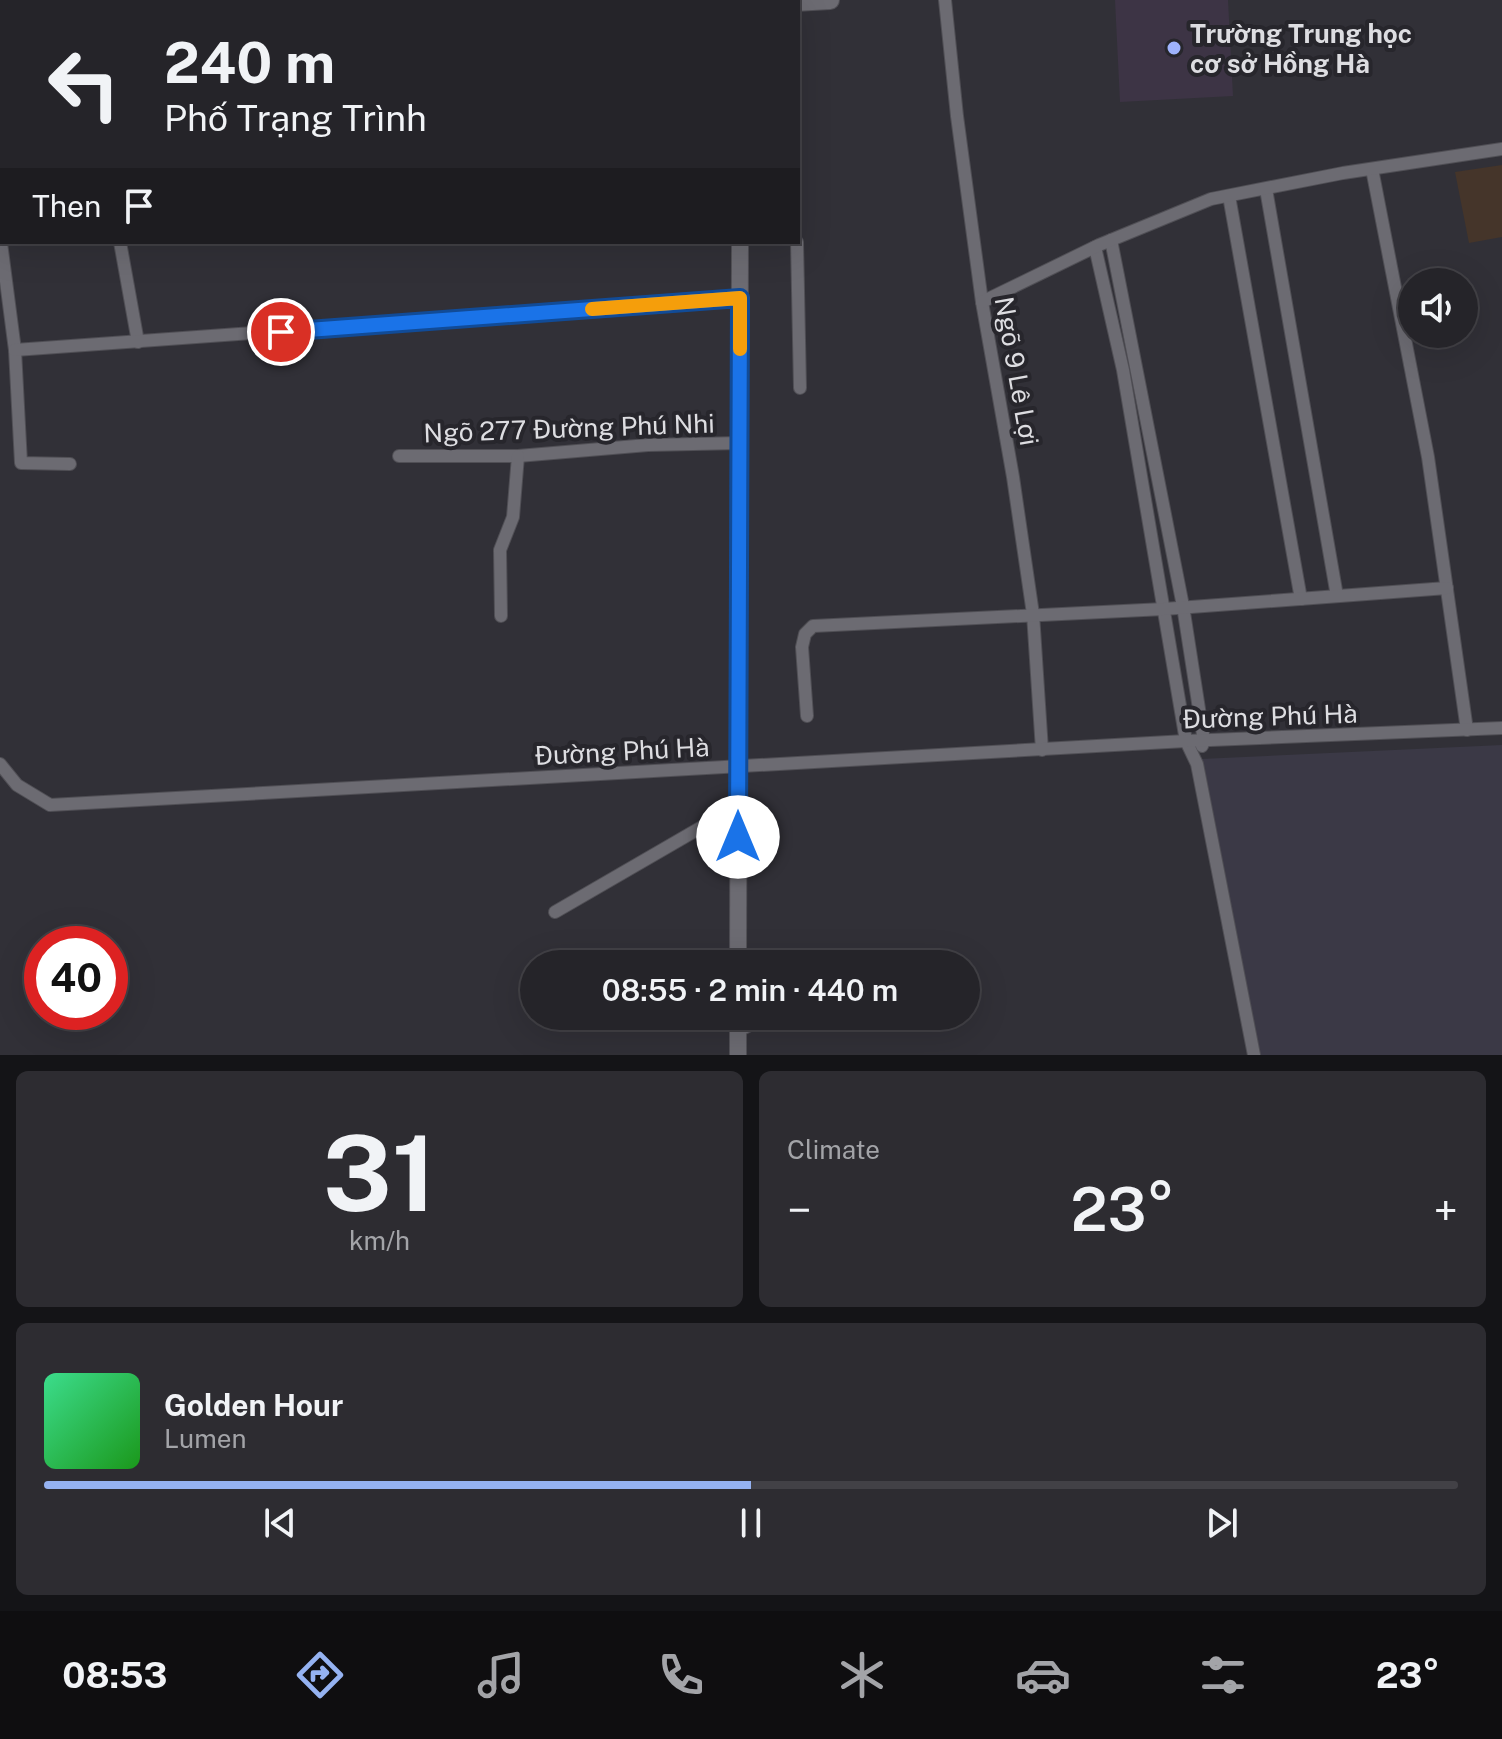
<!DOCTYPE html>
<html lang="en">
<head>
<meta charset="utf-8">
<style>
  body { margin:0; font-family:"Public Sans",sans-serif; background:#2d2c31; color:#f1f3f6; height:100vh; display:flex; flex-direction:column; font-size:30px; white-space:nowrap }
  * { box-sizing:border-box; margin:0 }
  p { font-size:26px; color:#a3a4a8 }
  .icon { flex:none; width:44px; height:44px; fill:none; stroke:currentColor; stroke-width:2; stroke-linecap:round; stroke-linejoin:round }
  .map { position:relative; height:1055px; overflow:hidden }
  .drawer { display:flex; flex-direction:column; gap:16px; padding:16px; background:#141417; flex:1 }
  .drawer>* { flex:none }
  .hud { position:absolute; left:0px; top:0px; width:800px; height:244px; box-shadow:0 8px 32px #0002,0 0 0 2px #424146; background:#252429; color:#f1f3f6; overflow:hidden }
  .tools { position:absolute; left:1398px; top:268px; display:grid; gap:16px }
  .tools a { display:grid; place-items:center; width:80px; height:80px; border-radius:50%; background:#252429; box-shadow:0 8px 32px #0002,0 0 0 2px #424146; font-size:40px }
  .speed { position:absolute; left:24px; top:926px; display:flex; gap:16px; font-size:40px; font-weight:700; text-align:center }
  .speed>* { display:grid; place-content:center; width:104px; height:104px; border-radius:50%; background:#252429; box-shadow:0 8px 32px #0002,0 0 0 2px #424146; line-height:1 }
  .speed .limit { border:12px solid #d22; background:#fff; color:#111 }
  .pin { position:absolute; display:grid; place-items:center; width:68px; height:68px; color:#fff; margin:-34px; border:4px solid #fff; border-radius:50%; box-shadow:0 2px 8px #0007 }
  .me { position:absolute; width:88px; margin:-44px; rotate:0deg; stroke-linejoin:round; filter:drop-shadow(0 0 6px #0008) }
  .turn { display:flex; align-items:center; gap:28px; height:168px; padding:0 32px; font-size:36px }
  .turn .icon { width:104px; height:104px; stroke-width:2.5 }
  .turn b { display:block; font-size:56px; line-height:68px }
  .then { display:flex; align-items:center; height:76px; padding:0 32px; background:#0003; gap:16px; font-size:30px }
  .big { font-size:60px; font-weight:600; line-height:1.1 }
  .drawer .card { flex:1; display:flex; flex-direction:column; justify-content:center; gap:12px; min-width:0; padding:0 28px; border-radius:12px; background:#2d2c31 }
  .drawer .dial { align-items:center; gap:0 }
  .dial b { font-size:104px; line-height:1 }
  .song { display:flex; align-items:center; gap:24px }
  .cover { width:96px; height:96px; border-radius:12px; background:linear-gradient(135deg,hsl(150 70% 55%),hsl(120 70% 35%)) }
  .played { height:8px; border-radius:4px; background:linear-gradient(90deg,#95b2f1 50%,#424146 50%) }
  .keys { display:flex; justify-content:space-around; direction:ltr }
  .heat { display:flex; justify-content:space-between; align-items:center; font-size:44px; direction:ltr }
  .drawer .tiles { flex:1; display:grid; gap:16px; grid-template-columns:1fr 1fr }
  .card:last-child { grid-column:span 2 }
  .trip { position:absolute; left:520px; top:950px; width:460px; height:80px; border-radius:40px; background:#252429; box-shadow:0 8px 32px #0002,0 0 0 2px #424146; font-weight:600; line-height:80px; text-align:center }
  .tab-bar { display:flex; height:128px; justify-content:space-around; align-items:center; background:#0f0e10; color:#a3a4a8 }
  .tab-bar .icon { width:56px; height:56px }
  .tab-bar .active { color:#95b2f1 }
  .tab-bar b { font-size:36px; color:#f1f3f6 }
  .map>svg:first-child { display:block }
  .commercial { fill:#45352a }
  .built { fill:#3b3946 }
  .education { fill:#3d3445 }
  .lines { fill:none; stroke-linecap:round; stroke-linejoin:round }
  .service-casing { stroke:#504f55; stroke-width:8 }
  .minor-casing { stroke:#504f55; stroke-width:14 }
  .tertiary-casing { stroke:#504f55; stroke-width:18 }
  .secondary-casing { stroke:#504f55; stroke-width:20 }
  .service { stroke:#6c6b72; stroke-width:6 }
  .minor { stroke:#6c6b72; stroke-width:12 }
  .tertiary { stroke:#6c6b72; stroke-width:16 }
  .secondary { stroke:#6c6b72; stroke-width:18 }
  .route-casing { stroke:#114b97; stroke-width:20 }
  .route { stroke:#1a73e8; stroke-width:14 }
  .slow { stroke:#f59e0b; stroke-width:14 }
  .poi-dot { fill:#9fb3fd; stroke:#27262c; stroke-width:3 }
  .labels { text-anchor:middle; dominant-baseline:central; stroke-width:8; stroke-linejoin:round; paint-order:stroke }
  .poi-label { font-size:26px; font-weight:bold; fill:#dddde1; stroke:#27262c; text-anchor:start }
  .street-label { font-size:26px; fill:#dddde1; stroke:#27262c }
</style>
</head>
<body>
<div class="map">
<svg width="1502" height="1055" viewBox="0 0 1502 1055">
  <rect width="100%" height="100%" fill="#313037"/>
  <!-- commercial -->
  <polygon class="commercial" points="1502,165 1502,237 1469,243 1455,172"/>
  <!-- built -->
  <g class="built">
    <rect x="94" y="0" width="297" height="2"/>
    <polygon points="1502,745 1502,1055 1254,1055 1201,759"/>
  </g>
  <!-- education -->
  <polygon class="education" points="1115,0 1228,0 1233,96 1120,102"/>
  <g class="lines">
    <!-- service casing -->
    <g class="service-casing">
      <polyline id="service" points="330,0 331,2"/>
    </g>
    <!-- minor casing -->
    <g class="minor-casing">
      <g id="minor">
        <polyline points="528,0 529,2"/>
        <polyline points="945,0 957,116 982,302 1013,477 1033,614 1042,750"/>
        <polyline points="743,2 743,0"/>
        <polyline points="1372,169 1428,457 1467,730"/>
        <polyline points="1266,189 1337,596"/>
        <polyline points="1229,196 1301,599"/>
        <polyline points="0,235 15,350 21,463 70,464"/>
        <polyline points="1111,240 1183,606 1204,741 1202,746"/>
        <polyline points="120,242 138,342"/>
        <polyline points="797,242 800,388"/>
        <polyline points="1095,247 1123,370 1186,741 1197,764 1254,1055"/>
        <polyline points="982,302 1099,245 1211,199 1343,173 1502,149"/>
        <polyline points="15,350 740,298"/>
        <polyline points="399,456 518,456 648,445 740,443"/>
        <polyline points="501,616 500,550 513,517 518,456"/>
        <polyline points="807,716 802,647 805,634 813,626 1164,609 1447,588"/>
        <polyline points="0,764 17,785 50,805 1186,741 1502,728"/>
        <polyline points="555,912 738,806"/>
        <polyline points="738,1031 768,1016"/>
      </g>
    </g>
    <!-- tertiary casing -->
    <g class="tertiary-casing">
      <g id="tertiary">
        <polyline points="738,964 740,242"/>
        <polyline points="738,1016 738,1055"/>
      </g>
    </g>
    <!-- secondary casing -->
    <g class="secondary-casing">
      <g id="secondary">
        <polyline points="795,2 830,0"/>
        <polyline points="0,54 2,54"/>
      </g>
    </g>
    <!-- service -->
    <use href="#service" class="service"/>
    <!-- minor -->
    <use href="#minor" class="minor"/>
    <!-- tertiary -->
    <use href="#tertiary" class="tertiary"/>
    <!-- secondary -->
    <use href="#secondary" class="secondary"/>
  </g>
  <g class="lines">
    <!-- route casing -->
    <g class="route-casing">
      <polyline id="route" points="281,332 740,298 738,837"/>
    </g>
    <!-- route -->
    <use href="#route" class="route"/>
    <!-- slow -->
    <polyline class="slow" points="592,309 740,298 740,349"/>
  </g>
  <!-- markers -->
  <circle class="poi-dot" cx="1174" cy="48" r="8"/>
  <g class="labels">
    <!-- poi labels -->
    <g class="poi-label">
      <text x="1190" y="33">Trường Trung học<tspan x="1190" dy="30">cơ sở Hồng Hà</tspan></text>
    </g>
    <!-- street labels -->
    <g class="street-label">
      <text transform="translate(1017 371) rotate(80)">Ngõ 9 Lê Lợi</text>
      <text transform="translate(569 428) rotate(-2)">Ngõ 277 Đường Phú Nhi</text>
      <text transform="translate(1270 716) rotate(-2)">Đường Phú Hà</text>
      <text transform="translate(622 751) rotate(-3)">Đường Phú Hà</text>
    </g>
  </g>
</svg>
<div class="tools">
<a><svg class="icon" aria-label="sound" viewBox="0 0 24 24"><path d="M4 9h4l5-4v14l-5-4H4zM17 9q2 3 0 6"/></svg></a>
</div>
<div class="speed"><div class="limit">40</div></div>
<div class="pin" style="left:281px;top:332px;background:#d93025"><svg class="icon" aria-label="arrive" viewBox="0 0 24 24"><path d="M6 21V4h12l-3 4 3 4H6"/></svg></div>
<svg class="me" style="left:738px;top:837px" viewBox="-20 -20 40 40"><circle r="19" fill="#fff"/><path d="M0-13L10 11 0 6-10 11z" fill="#1a73e8"/></svg>
<div class="trip">08:55 · 2 min · 440 m</div>
<div class="hud">
<div class="turn"><svg class="icon" aria-label="left" viewBox="0 0 24 24"><path d="M17 20v-9H6M10 6l-5 5 5 5"/></svg><div><b>240 m</b>Phố Trạng Trình</div></div>
<div class="then">Then<svg class="icon" aria-label="arrive" viewBox="0 0 24 24"><path d="M6 21V4h12l-3 4 3 4H6"/></svg></div>
</div>
</div>
<section class="drawer">
<div class="tiles">
<div class="card dial"><b>31</b><p>km/h</p></div>
<div class="card"><p>Climate</p>
<div class="heat"><a>−</a><b class="big">23°</b><a>+</a></div>
</div>
<div class="card">
<div class="song"><i class="cover"></i><div><b>Golden Hour</b><p>Lumen</p></div></div>
<div class="played"></div>
<div class="keys"><svg class="icon" aria-label="previous" viewBox="0 0 24 24"><path d="M18 5L8 12l10 7zM5 5v14"/></svg><svg class="icon" aria-label="pause" viewBox="0 0 24 24"><path d="M8 5v14M16 5v14"/></svg><svg class="icon" aria-label="next" viewBox="0 0 24 24"><path d="M6 5l10 7-10 7zM19 5v14"/></svg></div>
</div>
</div>
</section>
<nav class="tab-bar">
<b>08:53</b>
<svg class="icon active" aria-label="directions" viewBox="0 0 24 24"><path d="M12 3l9 9-9 9-9-9zM9 14v-3h6M13 9l2 2-2 2"/></svg>
<svg class="icon" aria-label="music" viewBox="0 0 24 24"><path d="M9 18V5l10-2v13"/><circle cx="6" cy="18" r="3"/><circle cx="16" cy="16" r="3"/></svg>
<svg class="icon" aria-label="phone" viewBox="0 0 24 24"><path d="M5 4h4l2 5-3 2q2 4 5 5l2-3 5 2v4C11 20 4 13 5 4z"/></svg>
<svg class="icon" aria-label="climate" viewBox="0 0 24 24"><path d="M12 3v18M4 7l16 10M4 17L20 7"/></svg>
<svg class="icon" aria-label="car" viewBox="0 0 24 24"><path d="M5 17H2v-5l4-1 3-4h7l3 4 3 1v5h-3M9 17h6M6 11h13"/><circle cx="7" cy="17" r="2"/><circle cx="17" cy="17" r="2"/></svg>
<svg class="icon" aria-label="filters" viewBox="0 0 24 24"><path d="M4 7h16M4 17h16"/><circle cx="9" cy="7" r="2"/><circle cx="15" cy="17" r="2"/></svg>
<b>23°</b>
</nav>
</body>
</html>
